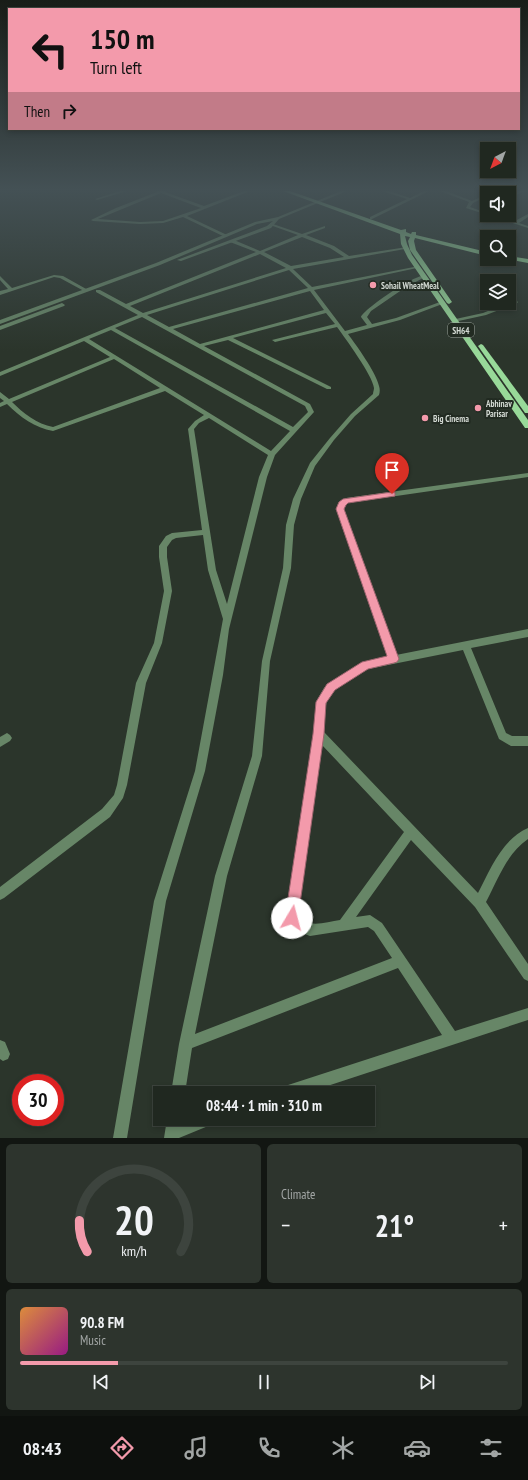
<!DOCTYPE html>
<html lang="en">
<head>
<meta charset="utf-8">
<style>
  body { margin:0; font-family:"PT Sans Narrow",sans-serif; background:#2d342d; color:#f1f3f6; height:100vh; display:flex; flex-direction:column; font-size:15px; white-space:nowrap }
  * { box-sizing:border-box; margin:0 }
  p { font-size:13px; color:#a2a6a5 }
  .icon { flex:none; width:22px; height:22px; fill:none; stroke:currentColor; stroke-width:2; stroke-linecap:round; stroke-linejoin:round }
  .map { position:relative; height:1138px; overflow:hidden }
  .drawer { display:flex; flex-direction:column; gap:6px; padding:6px; background:#121612; flex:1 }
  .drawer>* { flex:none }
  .hud { position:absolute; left:8px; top:8px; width:512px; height:122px; border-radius:0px; box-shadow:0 2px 6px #0003,0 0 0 1px #3d443e; background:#f39aab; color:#111; overflow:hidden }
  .needle { width:26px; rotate:221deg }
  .fabs { position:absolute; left:480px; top:142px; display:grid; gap:8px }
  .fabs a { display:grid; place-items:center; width:36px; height:36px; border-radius:0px; background:#202820; box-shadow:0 2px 6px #0003,0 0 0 1px #3d443e; font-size:20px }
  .speed { position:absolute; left:12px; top:1074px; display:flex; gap:8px; font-size:20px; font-weight:700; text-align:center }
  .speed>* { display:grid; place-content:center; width:52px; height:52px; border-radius:50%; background:#202820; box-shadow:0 2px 6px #0003,0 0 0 1px #3d443e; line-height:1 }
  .speed .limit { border:6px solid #d22; background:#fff; color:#111 }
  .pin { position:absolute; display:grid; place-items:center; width:34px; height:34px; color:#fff; margin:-41px -17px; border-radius:50% 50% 50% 0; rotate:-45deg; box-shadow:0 0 4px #0007 }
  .pin .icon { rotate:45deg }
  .me { position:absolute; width:44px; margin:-22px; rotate:8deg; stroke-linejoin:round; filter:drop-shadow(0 0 3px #0008) }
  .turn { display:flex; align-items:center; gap:14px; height:84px; padding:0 16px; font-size:18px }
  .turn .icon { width:52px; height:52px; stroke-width:2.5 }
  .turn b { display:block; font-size:28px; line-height:34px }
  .then { display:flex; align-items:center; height:38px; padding:0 16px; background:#0003; gap:8px; font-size:15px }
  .big { font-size:30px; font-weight:700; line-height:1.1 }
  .drawer .widget { flex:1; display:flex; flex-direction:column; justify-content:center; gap:6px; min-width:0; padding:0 14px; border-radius:6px; background:#2d342d }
  .drawer .dial { align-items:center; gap:0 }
  .dial svg { height:104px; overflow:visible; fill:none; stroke:#3d443e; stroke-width:7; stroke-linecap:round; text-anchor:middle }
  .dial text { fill:#f1f3f6; stroke:none }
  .song { display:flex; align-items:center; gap:12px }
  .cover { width:48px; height:48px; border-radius:6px; background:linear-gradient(135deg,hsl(30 70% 55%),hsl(310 70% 35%)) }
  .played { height:4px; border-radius:2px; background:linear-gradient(90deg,#f39aab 20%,#3d443e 20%) }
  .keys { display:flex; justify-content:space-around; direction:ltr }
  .heat { display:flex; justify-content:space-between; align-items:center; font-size:22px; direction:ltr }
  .drawer .tiles { flex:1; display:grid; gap:6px; grid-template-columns:1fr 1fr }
  .widget:last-child { grid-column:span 2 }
  .trip { position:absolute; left:153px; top:1086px; width:222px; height:40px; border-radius:0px; background:#202820; box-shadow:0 2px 6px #0003,0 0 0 1px #3d443e; font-weight:700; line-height:40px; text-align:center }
  .dock { display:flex; height:64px; justify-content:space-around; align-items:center; background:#0d100d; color:#a2a6a5 }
  .dock .icon { width:28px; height:28px }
  .dock .on { color:#f39aab }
  .dock b { font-size:18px; color:#f1f3f6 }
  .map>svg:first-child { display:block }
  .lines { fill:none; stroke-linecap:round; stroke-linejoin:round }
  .minor { fill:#678667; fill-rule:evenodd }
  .tertiary { fill:#678667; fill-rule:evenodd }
  .primary { fill:#98d999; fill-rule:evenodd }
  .route { fill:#f39aab; stroke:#9e646f }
  .poi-dot { fill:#f39aab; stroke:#222b22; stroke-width:1.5 }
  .labels { text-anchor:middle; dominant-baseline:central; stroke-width:4; stroke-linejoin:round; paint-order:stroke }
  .far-poi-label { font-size:9px; font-weight:bold; fill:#d2d8d2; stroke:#222b22; text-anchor:start }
  .shield { fill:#222b22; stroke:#9da49d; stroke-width:1 }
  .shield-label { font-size:9px; font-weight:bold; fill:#d2d8d2 }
</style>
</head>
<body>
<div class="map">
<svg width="528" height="1138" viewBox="0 0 528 1138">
  <rect width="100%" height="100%" fill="#2b352b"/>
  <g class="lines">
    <!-- minor -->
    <g class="minor">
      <polygon points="120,191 127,191 97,200 95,199"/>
      <path d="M156,191H166L165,192L204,206L244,191H250L187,216L227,235V236L225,237L183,217L163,223L140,224L93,221L91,220L116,208L157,192ZM161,193L201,208L163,221L140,222L98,219Z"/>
      <polygon points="382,191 389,191 410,198 424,191 429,191 372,219 370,219 370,217 407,199"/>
      <polygon points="440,191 446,191 472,201 487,194 487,196 473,203 470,207 487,213 487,215 494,215 515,221 528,214 528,217 519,223 528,226 528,228 466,208 469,202"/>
      <polygon points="519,191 524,191 509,199 509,196"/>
      <path d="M270,223L302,234L325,226V228L306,235L334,246L349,256L407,247V248L405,249L293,269L312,287L419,266V268H417L314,290L345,331L367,325L361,317C364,309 414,275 423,276C424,276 425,277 425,277L406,287L371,311L367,317L372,324L396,318L440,302L445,303L400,320L348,334C356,345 376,372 379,386C380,389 380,392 379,395L355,416L334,440L315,466L301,499L294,525L291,568L270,661L262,756L227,876L195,1034L392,958L374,931L368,927L310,936L294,930L286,918L314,734L316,702L324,688L328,684L363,662L388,657L336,509L339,502L346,498L528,473V477L348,503L345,505L344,509L396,655L528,629V637L471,648L506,733L512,736H528V746H511L499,739L463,650L368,669L334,690C323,701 325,717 324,732L478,893C490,870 502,839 528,828V839C507,853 497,881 486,902L528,964V981L524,979L475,907L411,840L356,917L370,915L382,923L455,1031L528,1008V1020L306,1093H278L280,1088L285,1086L442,1035L398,968L192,1048L185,1093H171L179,1044L215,876L252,756L262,661L283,568L286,525L293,499L310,463L330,438L351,414L373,394C373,392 374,390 374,388C373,376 345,338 337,327L275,342L272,340L335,324L326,313L233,338L331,387V389H327L228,340L204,346L310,404L314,412L275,455L267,477L229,629L223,675L205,771L166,901L127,1138H113L154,901L195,771L223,619L208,570L203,535L176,538L172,540L167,547V557L172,591L162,643L146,683L127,785L123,798L110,817L4,898L0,900V887L102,809L114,795L117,785L136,683L154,643L164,591L159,557V546L166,536L172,533L202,530L188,429L195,421L204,415L165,391L53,431C35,428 20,417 7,404L0,407V403L4,401L0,398V392L9,399L110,357L84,341L0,376V372L138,315L96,292V290H100L126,304L256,252L230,242V240H234L260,251L298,235L270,225ZM302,237L330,248L344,257L291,266L264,252ZM260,254L286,268L143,313L130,306ZM289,270L308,288L169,327L147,315ZM310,291L324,310L200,344L173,329ZM142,317L305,406L308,412L293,427L115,328ZM111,330L290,431L271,451L89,339ZM114,359L160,388L53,427C37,424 23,413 12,402ZM209,418L268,455L259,477L227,604L216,570L194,429L199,423ZM322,745L404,832L340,920C326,922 308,929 298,916Z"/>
      <polygon points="54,275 63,276 88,290 84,291 60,278 54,277 0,295 0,291 8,289 0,280 0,276 12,288"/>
      <polygon points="515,300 518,302 517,303 486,315 454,322 451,320 483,313"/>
      <polygon points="7,733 10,735 12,738 10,741 0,747 0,737"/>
      <polygon points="0,1040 5,1042 10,1054 8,1059 3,1061 0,1059"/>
      <polygon points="167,1119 181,1119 180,1123 191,1119 215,1119 213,1124 179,1138 164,1138"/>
    </g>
    <!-- tertiary -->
    <g class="tertiary">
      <polygon points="341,191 347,191 279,219 271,228 181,261 177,260 267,226 273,221 257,224 160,265 0,324 0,320 156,263 255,222 278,217"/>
      <polygon points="62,303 65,305 64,306 0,330 0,326"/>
    </g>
    <!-- primary -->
    <g class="primary">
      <polygon points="283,191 290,191 401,230 406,229 406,232 411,234 412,232 416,232 416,235 487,252 487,256 415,238 414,241 416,250 452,302 449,304 447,303 410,250 408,241 410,237 405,236 407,244 412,255 528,420 528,428 525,428 408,258 401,244 400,234"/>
      <polygon points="509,256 528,259 528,263 507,259 509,259"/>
      <polygon points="481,344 483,345 528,406 528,413 525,413 478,346"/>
    </g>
  </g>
  <!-- sky -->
  <linearGradient id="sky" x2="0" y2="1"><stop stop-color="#181d18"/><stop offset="0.54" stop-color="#445155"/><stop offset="1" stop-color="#445155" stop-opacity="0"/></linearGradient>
  <rect width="528" height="351" fill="url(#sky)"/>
  <!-- route -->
  <polygon class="route" points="392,492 395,492 395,496 348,503 346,505 344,509 399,659 397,662 394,663 368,669 335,690 326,703 324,734 298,918 296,923 292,925 287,923 285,918 313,734 316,702 327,684 362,662 387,656 336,509 339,502 343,499"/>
  <!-- markers -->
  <g class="poi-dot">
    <circle cx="373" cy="285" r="4"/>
    <circle cx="478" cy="408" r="4"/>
    <circle cx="425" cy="418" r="4"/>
  </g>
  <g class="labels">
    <!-- far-poi labels -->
    <g class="far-poi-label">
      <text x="381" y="285">Sohail WheatMeal</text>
      <text x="486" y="403">Abhinav<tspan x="486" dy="10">Parisar</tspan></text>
      <text x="433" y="418">Big Cinema</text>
    </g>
    <!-- shield labels -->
    <rect class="shield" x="448" y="323" width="26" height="14" rx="3"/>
    <g class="shield-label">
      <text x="461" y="330">SH64</text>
    </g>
  </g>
</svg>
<div class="fabs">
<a><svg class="needle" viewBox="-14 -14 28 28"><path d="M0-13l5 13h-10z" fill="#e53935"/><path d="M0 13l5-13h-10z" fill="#a2a6a5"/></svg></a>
<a><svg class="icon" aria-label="sound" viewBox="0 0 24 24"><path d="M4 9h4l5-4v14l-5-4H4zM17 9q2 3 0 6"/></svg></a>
<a><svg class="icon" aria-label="search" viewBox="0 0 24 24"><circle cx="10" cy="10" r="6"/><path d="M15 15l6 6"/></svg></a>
<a><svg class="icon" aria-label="layers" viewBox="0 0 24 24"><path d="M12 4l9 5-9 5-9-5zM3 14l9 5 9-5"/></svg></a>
</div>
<div class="speed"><div class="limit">30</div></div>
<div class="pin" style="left:392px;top:494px;background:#d93025"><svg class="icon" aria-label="arrive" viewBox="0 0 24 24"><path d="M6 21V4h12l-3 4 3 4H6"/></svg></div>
<svg class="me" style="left:292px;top:918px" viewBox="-20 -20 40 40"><circle r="19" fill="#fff"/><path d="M0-13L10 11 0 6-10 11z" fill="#f39aab"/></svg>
<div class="trip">08:44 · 1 min · 310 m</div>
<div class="hud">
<div class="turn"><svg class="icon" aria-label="left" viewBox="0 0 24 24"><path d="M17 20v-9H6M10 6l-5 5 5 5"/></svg><div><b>150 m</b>Turn left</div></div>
<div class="then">Then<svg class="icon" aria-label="right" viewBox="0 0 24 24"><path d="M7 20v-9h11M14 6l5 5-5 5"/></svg></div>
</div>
</div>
<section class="drawer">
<div class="tiles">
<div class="widget dial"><svg viewBox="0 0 100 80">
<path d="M14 69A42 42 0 1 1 86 69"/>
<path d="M14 69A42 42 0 0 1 8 45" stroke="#f39aab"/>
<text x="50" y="56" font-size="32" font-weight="700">20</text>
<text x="50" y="72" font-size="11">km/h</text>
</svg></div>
<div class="widget"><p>Climate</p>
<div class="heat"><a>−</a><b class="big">21°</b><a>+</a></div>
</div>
<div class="widget">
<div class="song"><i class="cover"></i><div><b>90.8 FM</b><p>Music</p></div></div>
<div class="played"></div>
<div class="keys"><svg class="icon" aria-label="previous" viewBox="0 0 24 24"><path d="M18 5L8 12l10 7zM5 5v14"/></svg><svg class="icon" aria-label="pause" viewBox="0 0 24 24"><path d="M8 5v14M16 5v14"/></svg><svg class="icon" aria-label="next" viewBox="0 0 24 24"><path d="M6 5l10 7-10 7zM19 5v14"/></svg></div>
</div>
</div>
</section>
<nav class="dock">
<b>08:43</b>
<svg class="icon on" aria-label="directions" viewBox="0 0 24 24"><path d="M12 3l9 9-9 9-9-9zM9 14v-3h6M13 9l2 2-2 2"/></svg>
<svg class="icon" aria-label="music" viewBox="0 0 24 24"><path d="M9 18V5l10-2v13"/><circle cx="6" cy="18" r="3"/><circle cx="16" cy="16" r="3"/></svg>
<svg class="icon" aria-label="phone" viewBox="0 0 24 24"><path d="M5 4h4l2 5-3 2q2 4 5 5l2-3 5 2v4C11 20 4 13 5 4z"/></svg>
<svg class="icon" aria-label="climate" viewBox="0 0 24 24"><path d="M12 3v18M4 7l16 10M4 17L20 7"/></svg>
<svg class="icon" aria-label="car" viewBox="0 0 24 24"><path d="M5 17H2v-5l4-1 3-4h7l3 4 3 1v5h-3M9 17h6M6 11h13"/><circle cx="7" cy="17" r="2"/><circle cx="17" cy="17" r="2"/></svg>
<svg class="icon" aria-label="filters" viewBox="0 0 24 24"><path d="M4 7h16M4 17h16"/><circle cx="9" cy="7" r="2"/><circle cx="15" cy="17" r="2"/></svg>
</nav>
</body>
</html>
